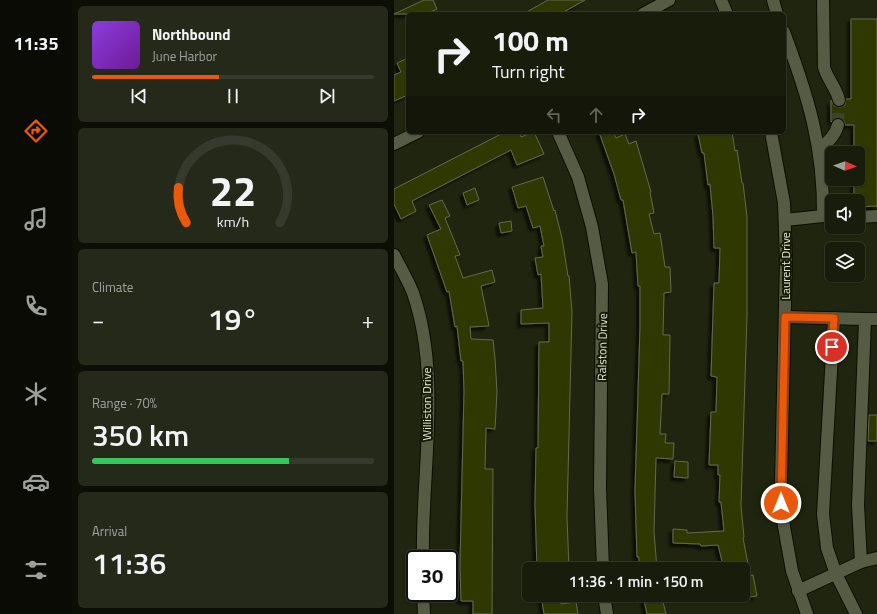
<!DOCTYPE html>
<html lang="en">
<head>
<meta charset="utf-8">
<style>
  body { margin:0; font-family:"Titillium Web",sans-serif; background:#252919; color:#f1f3f6; height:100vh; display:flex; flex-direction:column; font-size:15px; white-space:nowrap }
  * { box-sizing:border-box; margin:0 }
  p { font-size:13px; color:#9fa19d }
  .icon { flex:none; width:22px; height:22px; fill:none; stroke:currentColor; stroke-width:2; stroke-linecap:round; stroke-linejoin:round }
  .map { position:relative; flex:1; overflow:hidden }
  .panel { display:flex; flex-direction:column; gap:6px; padding:6px; background:#0d0f06; width:322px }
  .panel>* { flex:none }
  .guide { position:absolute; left:12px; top:12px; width:380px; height:122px; border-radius:6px; box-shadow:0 1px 3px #0004,0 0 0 1px #363a2c; background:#181c0b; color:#f1f3f6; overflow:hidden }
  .needle { width:26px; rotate:92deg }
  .buttons { position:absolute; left:431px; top:146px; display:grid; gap:8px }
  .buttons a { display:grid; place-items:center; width:40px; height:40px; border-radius:6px; background:#181c0b; box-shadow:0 1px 3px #0004,0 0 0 1px #363a2c; font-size:20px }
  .speed { position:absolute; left:12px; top:550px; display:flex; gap:8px; font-size:20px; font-weight:700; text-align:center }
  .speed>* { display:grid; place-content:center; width:52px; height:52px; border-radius:50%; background:#181c0b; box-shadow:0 1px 3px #0004,0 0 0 1px #363a2c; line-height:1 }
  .speed .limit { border:2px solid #111; border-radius:6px; background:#fff; color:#111 }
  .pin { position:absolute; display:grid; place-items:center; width:34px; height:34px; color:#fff; margin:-17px; border:2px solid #fff; border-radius:50%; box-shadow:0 1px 4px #0007 }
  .me { position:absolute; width:44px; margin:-22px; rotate:0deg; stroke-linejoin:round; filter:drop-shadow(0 0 3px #0008) }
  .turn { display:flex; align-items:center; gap:14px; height:84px; padding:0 20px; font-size:18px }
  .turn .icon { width:52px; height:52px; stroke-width:2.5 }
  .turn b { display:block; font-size:28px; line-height:34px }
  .lanes { display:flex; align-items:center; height:38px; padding:0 20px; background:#0003; justify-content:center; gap:20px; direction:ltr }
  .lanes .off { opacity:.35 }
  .big { font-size:30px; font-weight:600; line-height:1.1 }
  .panel .card { flex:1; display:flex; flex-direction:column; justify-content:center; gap:6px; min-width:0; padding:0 14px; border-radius:6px; background:#252919 }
  .panel .dial { align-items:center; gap:0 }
  .dial svg { height:104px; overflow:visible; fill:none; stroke:#363a2c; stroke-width:7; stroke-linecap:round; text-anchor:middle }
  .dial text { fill:#f1f3f6; stroke:none }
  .song { display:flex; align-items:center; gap:12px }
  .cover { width:48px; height:48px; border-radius:6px; background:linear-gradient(135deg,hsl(270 70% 55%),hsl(280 70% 35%)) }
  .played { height:4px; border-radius:2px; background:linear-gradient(90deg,#ea580c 45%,#363a2c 45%) }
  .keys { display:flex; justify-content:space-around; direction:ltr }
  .heat { display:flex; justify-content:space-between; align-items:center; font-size:22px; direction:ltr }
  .charge { height:6px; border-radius:3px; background:linear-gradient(90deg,#34c759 70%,#363a2c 0) }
  .trip { position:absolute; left:128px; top:562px; width:228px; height:40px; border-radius:6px; background:#181c0b; box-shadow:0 1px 3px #0004,0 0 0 1px #363a2c; font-weight:600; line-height:40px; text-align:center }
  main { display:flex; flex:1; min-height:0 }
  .dock { display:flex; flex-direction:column; width:72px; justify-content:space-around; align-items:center; background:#0a0b04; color:#9fa19d }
  .dock .icon { width:28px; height:28px }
  .dock .current { color:#ea580c }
  .dock b { font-size:18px; color:#f1f3f6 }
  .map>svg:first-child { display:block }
  .building { fill:#2f3900; stroke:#626950; filter:url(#shadow) }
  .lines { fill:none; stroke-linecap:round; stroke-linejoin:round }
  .minor-tunnel { stroke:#3d422d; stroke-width:12; stroke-dasharray:12 6; stroke-linecap:butt }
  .minor-casing { stroke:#0a0e00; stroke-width:14 }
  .minor { stroke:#565c44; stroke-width:12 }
  .route-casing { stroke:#983908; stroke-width:10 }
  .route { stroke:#ea580c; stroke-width:7 }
  .labels { text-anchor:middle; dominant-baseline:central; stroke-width:4; stroke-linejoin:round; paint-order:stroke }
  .street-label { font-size:12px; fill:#e2e6d9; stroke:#171b06 }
</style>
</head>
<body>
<main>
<nav class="dock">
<b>11:35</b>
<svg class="icon current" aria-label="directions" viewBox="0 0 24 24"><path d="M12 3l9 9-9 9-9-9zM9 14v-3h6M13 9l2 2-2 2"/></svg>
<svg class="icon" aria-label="music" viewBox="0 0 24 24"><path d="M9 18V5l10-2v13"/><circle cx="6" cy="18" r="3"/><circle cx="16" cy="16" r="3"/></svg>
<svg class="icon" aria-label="phone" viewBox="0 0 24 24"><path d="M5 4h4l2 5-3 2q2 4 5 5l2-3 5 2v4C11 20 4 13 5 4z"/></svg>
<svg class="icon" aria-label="climate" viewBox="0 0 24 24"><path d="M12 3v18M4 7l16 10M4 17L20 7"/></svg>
<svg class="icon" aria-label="car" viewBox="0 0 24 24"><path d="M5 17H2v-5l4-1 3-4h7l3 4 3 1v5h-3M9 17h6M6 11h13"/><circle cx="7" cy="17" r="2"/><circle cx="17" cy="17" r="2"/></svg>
<svg class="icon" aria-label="filters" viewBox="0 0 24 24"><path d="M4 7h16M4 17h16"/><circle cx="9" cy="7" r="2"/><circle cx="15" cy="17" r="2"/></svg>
</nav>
<section class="panel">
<div class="card">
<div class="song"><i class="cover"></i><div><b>Northbound</b><p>June Harbor</p></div></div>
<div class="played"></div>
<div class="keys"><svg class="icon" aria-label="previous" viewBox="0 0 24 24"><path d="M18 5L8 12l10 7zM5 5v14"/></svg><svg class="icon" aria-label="pause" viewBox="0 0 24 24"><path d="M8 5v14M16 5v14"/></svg><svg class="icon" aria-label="next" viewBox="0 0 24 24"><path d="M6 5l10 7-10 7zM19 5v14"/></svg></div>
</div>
<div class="card dial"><svg viewBox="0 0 100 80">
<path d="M14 69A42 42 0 1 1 86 69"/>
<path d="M14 69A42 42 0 0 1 8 42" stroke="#ea580c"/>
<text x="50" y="56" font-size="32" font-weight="700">22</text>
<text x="50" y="72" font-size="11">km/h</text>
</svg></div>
<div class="card"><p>Climate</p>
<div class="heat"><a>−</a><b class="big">19°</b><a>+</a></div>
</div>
<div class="card"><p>Range · 70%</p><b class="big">350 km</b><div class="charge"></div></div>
<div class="card"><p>Arrival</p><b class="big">11:36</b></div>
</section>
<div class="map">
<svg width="483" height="614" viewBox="0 0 483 614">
  <defs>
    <filter id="shadow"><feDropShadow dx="-3.5" dy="3.5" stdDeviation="1" flood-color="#0009"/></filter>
  </defs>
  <rect width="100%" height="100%" fill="#20250f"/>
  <!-- building -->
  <g class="building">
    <polygon points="30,0 39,0 43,9 31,14 0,14"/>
    <polygon points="154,0 191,0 166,14 129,14"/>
    <polygon points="457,19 483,19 483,206 464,207 464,201 460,201 460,179 464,179 464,153 460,153 460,125 451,125 450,120 446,118 442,118 437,122 437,100 440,106 447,107 451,105 452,99 457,99"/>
    <polygon points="14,58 14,95 0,101 0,75 7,72 3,63"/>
    <polygon points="111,132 125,132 127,137 140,132 150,154 123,165 117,150 18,201 22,211 7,219 0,204 0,189"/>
    <polygon points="205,132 219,132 222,138 231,134 235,144 242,141 257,192 256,192 260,213 255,214 260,234 266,233 271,267 276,267 277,292 270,293 269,335 276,335 275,394 268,394 266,434 272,434 271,443 280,443 279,459 262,458 260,532 263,569 245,569 245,557 243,557 241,491 246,327 246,286 244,286 242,252 238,253 229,200 227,200 220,174"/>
    <polygon points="317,132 338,132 341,151 343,150 348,183 349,183 353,217 353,316 347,506 350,537 349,538 355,569 330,569 324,545 307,546 306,544 279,543 279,529 293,530 293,533 330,531 327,502 325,502 326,475 324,475 324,465 315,465 317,412 322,412 323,377 317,376 320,283 325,283 326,248 320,248 319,216 316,184 314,185 310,153 308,153 304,134"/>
    <polygon points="149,177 160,211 161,210 168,238 174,276 175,276 178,312 173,517 175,569 143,569 141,505 142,448 144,448 145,342 155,342 155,323 127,324 127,310 149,308 147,274 144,275 141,258 149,257 147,246 150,246 146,226 139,228 132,206 124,208 118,187"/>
    <polygon points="81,188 85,200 73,205 69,193"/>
    <polygon points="48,200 56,216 51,218 66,255 61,256 69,278 98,270 101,282 87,286 95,326 76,327 77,339 99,340 101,358 103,392 101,429 92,428 91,469 99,469 98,614 79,614 79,601 67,601 66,565 70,391 69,361 67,361 63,326 61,327 55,291 53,292 33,235 47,229 35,205"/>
    <polygon points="117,221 118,231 107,233 105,223"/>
    <polygon points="475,415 483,415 483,441 474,441"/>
    <polygon points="281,461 294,462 294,478 280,477"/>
    <polygon points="359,575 363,596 349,598 349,577"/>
    <polygon points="147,595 166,595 167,604 182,602 184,614 150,614"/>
    <polygon points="265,596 265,598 268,598 272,614 253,614 250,600"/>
  </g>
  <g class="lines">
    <!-- minor-tunnel -->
    <polyline class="minor-tunnel" points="444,125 445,100"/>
    <!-- minor casing -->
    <g class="minor-casing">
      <g id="minor">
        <polyline points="327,0 333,14"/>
        <polyline points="379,0 383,14"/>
        <path d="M429,0L430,67C433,79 442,87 445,100"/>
        <polyline points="249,14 275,0"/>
        <path d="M390,32C414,96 430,147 429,216L391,220"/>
        <polyline points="164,132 184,177 198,227 208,284 206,488 209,569"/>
        <polyline points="377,132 390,203 392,260 387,482 389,521 398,571 413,614"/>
        <polyline points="0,144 24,132"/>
        <path d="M425,149C434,142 441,136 444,125"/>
        <polyline points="464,217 483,216"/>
        <path d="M0,255C6,267 14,280 19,293C48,377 27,472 29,559"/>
        <polyline points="391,317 471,319 464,505 467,562 404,591"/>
        <polyline points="440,318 429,514 433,548 442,574 462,614"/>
        <polyline points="471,319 483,319"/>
        <polyline points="467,562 483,558"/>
        <polyline points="29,593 30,614"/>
        <polyline points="210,595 213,614"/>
      </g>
    </g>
    <!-- minor -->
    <use href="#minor" class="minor"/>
  </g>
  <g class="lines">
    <!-- route casing -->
    <g class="route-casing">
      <polyline id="route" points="387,503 391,317 440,318 438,347"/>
    </g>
    <!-- route -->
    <use href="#route" class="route"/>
  </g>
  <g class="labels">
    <!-- street labels -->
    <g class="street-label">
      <text transform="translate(391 266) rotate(-90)">Laurent Drive</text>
      <text transform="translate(208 347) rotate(-89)">Ralston Drive</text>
      <text transform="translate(32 404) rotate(-90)">Williston Drive</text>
    </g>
  </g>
</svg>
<div class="buttons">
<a><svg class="needle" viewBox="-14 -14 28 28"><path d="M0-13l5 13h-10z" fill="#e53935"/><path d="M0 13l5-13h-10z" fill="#9fa19d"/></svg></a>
<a><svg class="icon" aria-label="sound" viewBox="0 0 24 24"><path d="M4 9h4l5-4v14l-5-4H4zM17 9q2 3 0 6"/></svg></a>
<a><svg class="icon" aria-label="layers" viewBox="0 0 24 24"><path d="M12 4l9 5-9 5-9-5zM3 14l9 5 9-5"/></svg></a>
</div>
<div class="speed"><div class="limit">30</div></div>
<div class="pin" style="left:438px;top:347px;background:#d93025"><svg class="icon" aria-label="arrive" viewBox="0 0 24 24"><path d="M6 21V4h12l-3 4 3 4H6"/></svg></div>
<svg class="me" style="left:387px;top:503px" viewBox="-20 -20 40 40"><circle r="17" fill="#ea580c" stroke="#fff" stroke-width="3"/><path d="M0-11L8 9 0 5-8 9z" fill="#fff"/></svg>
<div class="trip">11:36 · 1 min · 150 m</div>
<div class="guide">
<div class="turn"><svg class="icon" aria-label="right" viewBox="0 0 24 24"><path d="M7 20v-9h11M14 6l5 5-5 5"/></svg><div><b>100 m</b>Turn right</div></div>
<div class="lanes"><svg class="icon off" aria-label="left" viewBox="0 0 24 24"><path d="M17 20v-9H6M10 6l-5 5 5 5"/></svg><svg class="icon off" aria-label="ahead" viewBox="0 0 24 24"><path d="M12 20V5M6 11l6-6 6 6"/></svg><svg class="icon" aria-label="right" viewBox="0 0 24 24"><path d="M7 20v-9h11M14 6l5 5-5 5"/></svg></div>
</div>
</div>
</main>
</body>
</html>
